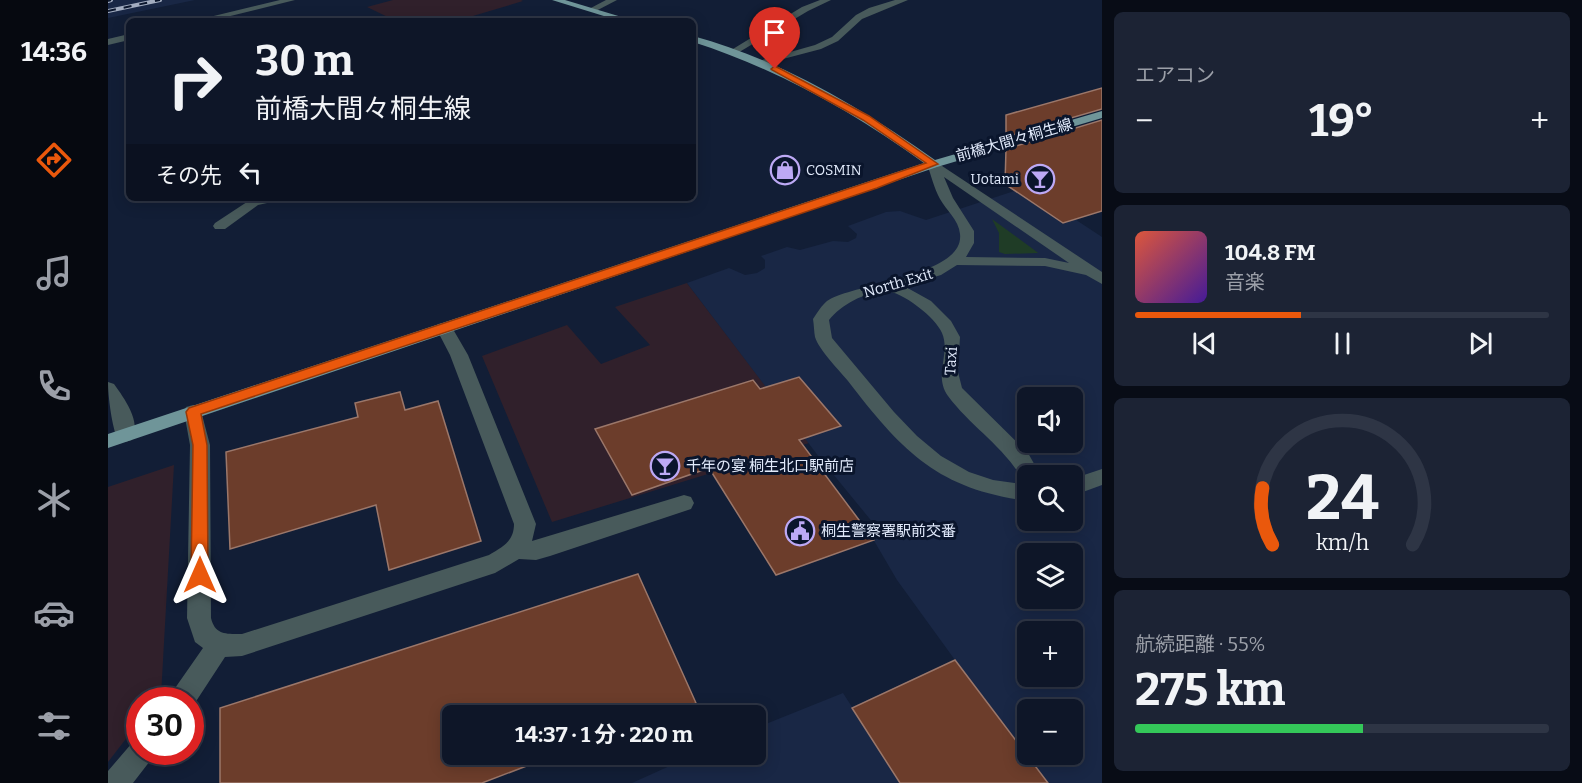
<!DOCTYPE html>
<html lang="ja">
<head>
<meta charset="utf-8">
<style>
  body { margin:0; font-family:Bitter,"Noto Sans JP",serif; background:#1c2334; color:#f1f3f6; height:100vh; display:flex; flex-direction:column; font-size:22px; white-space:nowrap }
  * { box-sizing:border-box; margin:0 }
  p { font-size:20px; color:#9b9fa8 }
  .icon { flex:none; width:33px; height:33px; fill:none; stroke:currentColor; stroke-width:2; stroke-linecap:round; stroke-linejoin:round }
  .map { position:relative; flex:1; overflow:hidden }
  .side { display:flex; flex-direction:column; gap:12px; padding:12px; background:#080c16; width:480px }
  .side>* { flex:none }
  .hud { position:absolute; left:18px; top:18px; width:570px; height:183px; border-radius:9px; box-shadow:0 3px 15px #0003,0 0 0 2px #2e3545; background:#0e1628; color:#f1f3f6; overflow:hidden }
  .controls { position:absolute; left:909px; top:387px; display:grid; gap:12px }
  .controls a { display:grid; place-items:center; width:66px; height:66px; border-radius:9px; background:#0e1628; box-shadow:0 3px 15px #0003,0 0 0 2px #2e3545; font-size:30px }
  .speed { position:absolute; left:18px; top:687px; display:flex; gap:12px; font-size:30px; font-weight:700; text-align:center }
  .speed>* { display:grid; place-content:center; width:78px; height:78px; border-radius:50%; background:#0e1628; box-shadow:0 3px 15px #0003,0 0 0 2px #2e3545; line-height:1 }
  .speed .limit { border:9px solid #d22; background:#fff; color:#111 }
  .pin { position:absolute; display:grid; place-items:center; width:51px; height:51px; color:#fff; margin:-62px -26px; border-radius:50% 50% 50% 0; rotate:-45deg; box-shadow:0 0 6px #0007 }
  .pin .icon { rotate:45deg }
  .me { position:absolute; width:66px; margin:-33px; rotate:0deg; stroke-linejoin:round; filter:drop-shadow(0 0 4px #0008) }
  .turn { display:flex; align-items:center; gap:21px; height:126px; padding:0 30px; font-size:27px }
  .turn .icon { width:78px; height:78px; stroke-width:2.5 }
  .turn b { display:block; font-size:42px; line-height:51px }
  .then { display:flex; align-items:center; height:57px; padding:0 30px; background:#0003; gap:12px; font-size:22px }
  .big { font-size:45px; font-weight:700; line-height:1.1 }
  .side .widget { flex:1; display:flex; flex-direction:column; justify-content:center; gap:9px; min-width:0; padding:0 21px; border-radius:9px; background:#1c2334 }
  .side .dial { align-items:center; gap:0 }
  .dial svg { height:156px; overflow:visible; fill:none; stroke:#2e3545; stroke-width:7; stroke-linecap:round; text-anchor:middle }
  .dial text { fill:#f1f3f6; stroke:none }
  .song { display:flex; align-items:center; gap:18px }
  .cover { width:72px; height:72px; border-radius:9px; background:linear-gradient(135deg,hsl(10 70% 55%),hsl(260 70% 35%)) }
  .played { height:6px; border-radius:3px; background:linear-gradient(90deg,#ea580c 40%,#2e3545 40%) }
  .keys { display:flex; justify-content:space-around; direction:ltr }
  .heat { display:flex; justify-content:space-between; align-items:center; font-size:33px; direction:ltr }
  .charge { height:9px; border-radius:4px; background:linear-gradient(90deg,#34c759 55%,#2e3545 0) }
  .trip { position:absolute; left:334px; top:705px; width:324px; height:60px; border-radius:9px; background:#0e1628; box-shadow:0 3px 15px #0003,0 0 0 2px #2e3545; font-weight:700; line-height:60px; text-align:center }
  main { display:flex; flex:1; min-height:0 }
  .tab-bar { display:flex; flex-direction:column; width:108px; justify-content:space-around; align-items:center; background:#060910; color:#9b9fa8 }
  .tab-bar .icon { width:42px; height:42px }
  .tab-bar .on { color:#ea580c }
  .tab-bar b { font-size:27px; color:#f1f3f6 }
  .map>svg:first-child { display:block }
  .commercial { fill:#30202b }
  .built { fill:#192745; fill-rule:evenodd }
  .green { fill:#1f3c26 }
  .building { fill:#6c3d2b; stroke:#9b776a; stroke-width:1.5 }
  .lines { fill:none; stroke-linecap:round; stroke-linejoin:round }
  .minor { fill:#485a5b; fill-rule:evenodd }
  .major { fill:#6f9599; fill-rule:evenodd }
  .rail-casing { stroke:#a2acbf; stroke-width:4 }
  .rail { stroke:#0a152c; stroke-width:2; stroke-dasharray:8; stroke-linecap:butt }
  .route { fill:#ea580c; stroke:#983908; stroke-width:1.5 }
  .labels { text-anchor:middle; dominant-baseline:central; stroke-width:6; stroke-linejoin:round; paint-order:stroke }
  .far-poi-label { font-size:14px; fill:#e1eafb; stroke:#0a152c; text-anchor:start }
  .street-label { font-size:15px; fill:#e1eafb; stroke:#0a152c }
  .poi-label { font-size:15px; fill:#e1eafb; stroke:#0a152c; text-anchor:start }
</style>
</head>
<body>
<main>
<nav class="tab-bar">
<b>14:36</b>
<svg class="icon on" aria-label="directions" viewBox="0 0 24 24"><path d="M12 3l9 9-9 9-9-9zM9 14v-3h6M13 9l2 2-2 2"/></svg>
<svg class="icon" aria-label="music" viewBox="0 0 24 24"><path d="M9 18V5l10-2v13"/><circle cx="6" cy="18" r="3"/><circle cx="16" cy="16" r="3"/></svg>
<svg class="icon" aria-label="phone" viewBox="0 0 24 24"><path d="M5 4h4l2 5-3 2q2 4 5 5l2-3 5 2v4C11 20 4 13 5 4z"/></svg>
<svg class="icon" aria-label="climate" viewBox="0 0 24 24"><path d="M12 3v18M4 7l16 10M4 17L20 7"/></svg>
<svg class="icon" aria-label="car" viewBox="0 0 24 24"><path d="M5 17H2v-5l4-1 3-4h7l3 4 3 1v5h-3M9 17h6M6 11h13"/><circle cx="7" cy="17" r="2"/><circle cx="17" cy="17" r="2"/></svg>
<svg class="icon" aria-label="filters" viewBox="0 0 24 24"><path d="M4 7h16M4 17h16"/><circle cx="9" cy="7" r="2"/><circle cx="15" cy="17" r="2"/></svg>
</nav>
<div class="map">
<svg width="994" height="783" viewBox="0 0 994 783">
  <rect width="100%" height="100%" fill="#121e36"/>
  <!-- commercial -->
  <g class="commercial">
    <polygon points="285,0 413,0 415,1 348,21 288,21 259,7"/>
    <polygon points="579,283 701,443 444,522 374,356 459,325 493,364 542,345 507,307"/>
    <polygon points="66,465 53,696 49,700 32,700 31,722 0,762 0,487"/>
  </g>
  <!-- built -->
  <g class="built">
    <polygon points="0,0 87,0 0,18"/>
    <path d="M918,187L994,237V783H524L586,755L648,754V728L735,693L744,707L847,660L789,580L765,539L775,535L711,457L579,283L621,268L637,275L649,273L657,268V260L653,256L679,247L692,250L725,241L740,242L748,238L749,234L740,226L778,212L792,211L818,220ZM920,398H964V442H920ZM920,476H964V520H920ZM920,554H964V598H920ZM920,632H964V676H920ZM920,710H964V754H920Z"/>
  </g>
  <!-- green -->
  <polygon class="green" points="884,219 929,252 930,253 897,254 891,252 891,233"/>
  <!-- building -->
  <g class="building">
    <polygon points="994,88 994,109 898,137 898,115"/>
    <polygon points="994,120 994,211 955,223 897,184 898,149"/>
    <polygon points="691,377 733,426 691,440 766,540 668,575 601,468 524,495 487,429 645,380 652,389"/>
    <polygon points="292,392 297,410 330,401 373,541 281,570 268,505 122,549 118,452 250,417 247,403"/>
    <polygon points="530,574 588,703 555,716 345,716 345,754 450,754 374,783 112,783 112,708"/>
    <polygon points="847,660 940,783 792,783 744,708"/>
  </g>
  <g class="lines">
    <!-- minor -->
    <g class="minor">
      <polygon points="172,0 187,0 102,21 85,21"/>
      <polygon points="498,0 509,0 486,12 479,10"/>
      <polygon points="712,0 723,0 700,11 628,54 620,52 694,7"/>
      <polygon points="787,0 800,0 754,19 730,41 713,49 652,65 647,62 707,45 724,37 748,15 761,8"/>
      <polygon points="21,34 21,40 0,45 0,39"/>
      <path d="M825,160L994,272V284L978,275L937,266L849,265L833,275L796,286L823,301L843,321L852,337L850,372L854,388L920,453L933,476H920V483L916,482C897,447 863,427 840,396C825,375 843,354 834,333C828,318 794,291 777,291C757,292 733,305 721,320L724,338L786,412L809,436L833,456L861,472L885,480L920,485V501C829,489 794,451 740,381C731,370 711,350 707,337C706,332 706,325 705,319C709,313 714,305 719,301C746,283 857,276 852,234C851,220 838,210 832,199C826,188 823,175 819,164ZM836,177L961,263L937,258L858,257L866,243V231L845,198Z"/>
      <polygon points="145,198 170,198 168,201 150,205 117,229 107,229 105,226 107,223"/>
      <path d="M336,323L342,324L360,355L428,524L424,541L576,495L583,497L586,503L583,509L442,556L428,560L411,559L387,573L134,656L117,657L83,709L82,700H61L65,691L95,648L87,642L79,618L82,445L76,412L78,407L85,405L92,407L102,445L103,618C107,635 118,634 134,634L381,555C395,547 406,541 406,524L342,355L328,328L330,324Z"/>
      <path d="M0,382L6,384C16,398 34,422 24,440L17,442L10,440C4,428 0,396 0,382Z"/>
      <polygon points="994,469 994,485 964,496 964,479"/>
      <polygon points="32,739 32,752 46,752 42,761 25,783 0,783 0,771 24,743"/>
    </g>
    <!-- major -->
    <g class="major">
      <polygon points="444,0 457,0 527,21 512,21"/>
      <path d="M585,36C673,60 753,107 827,160L994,111V118L829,167L0,448V434L816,163C744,111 669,69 585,42Z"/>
    </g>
    <!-- rail casing -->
    <g class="rail-casing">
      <g id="rail">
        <polyline points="0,1 3,0"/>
        <polyline points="0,11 52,0"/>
      </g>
    </g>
    <!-- rail -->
    <use href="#rail" class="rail"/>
  </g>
  <!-- route -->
  <polygon class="route" points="667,66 761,116 830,164 769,188 93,414 99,445 100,575 98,580 92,582 85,580 83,575 85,445 78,412 81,408 818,163 755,120 664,70 663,69"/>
  <!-- icons -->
  <defs>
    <g id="shop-ring" transform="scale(1.5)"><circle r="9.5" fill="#0a152c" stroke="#bda9f5" stroke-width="1.5"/><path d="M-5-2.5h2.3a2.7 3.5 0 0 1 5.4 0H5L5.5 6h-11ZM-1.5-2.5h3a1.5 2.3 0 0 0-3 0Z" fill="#bda9f5"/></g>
    <g id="bar-ring" transform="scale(1.5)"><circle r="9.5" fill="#0a152c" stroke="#bda9f5" stroke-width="1.5"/><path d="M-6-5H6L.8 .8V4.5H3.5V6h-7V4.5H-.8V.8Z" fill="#bda9f5"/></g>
    <g id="civic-ring" transform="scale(1.5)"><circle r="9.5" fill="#0a152c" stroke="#bda9f5" stroke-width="1.5"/><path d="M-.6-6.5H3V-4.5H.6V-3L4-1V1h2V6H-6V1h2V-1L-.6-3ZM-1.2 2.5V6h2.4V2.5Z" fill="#bda9f5"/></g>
  </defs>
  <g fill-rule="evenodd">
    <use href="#shop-ring" x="677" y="170"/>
    <use href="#bar-ring" x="932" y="179"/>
    <use href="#bar-ring" x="557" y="466"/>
    <use href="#civic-ring" x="692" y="531"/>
  </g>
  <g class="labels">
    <!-- far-poi labels -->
    <g class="far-poi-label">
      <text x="698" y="170">COSMIN</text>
      <text x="911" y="179" text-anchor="end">Uotami</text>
    </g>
    <!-- street labels -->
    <g class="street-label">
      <text transform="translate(906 140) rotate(-16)">前橋大間々桐生線</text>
      <text transform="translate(790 283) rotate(-16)">North Exit</text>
      <text transform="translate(843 361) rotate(-86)">Taxi</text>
    </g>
    <!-- poi labels -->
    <g class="poi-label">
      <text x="578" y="466">千年の宴 桐生北口駅前店</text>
      <text x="713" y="531">桐生警察署駅前交番</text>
    </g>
  </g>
</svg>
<div class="controls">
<a><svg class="icon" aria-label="sound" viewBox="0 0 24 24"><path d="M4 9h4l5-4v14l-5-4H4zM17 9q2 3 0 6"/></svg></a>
<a><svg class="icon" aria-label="search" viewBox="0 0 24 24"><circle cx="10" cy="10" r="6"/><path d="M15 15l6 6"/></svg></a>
<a><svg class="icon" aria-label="layers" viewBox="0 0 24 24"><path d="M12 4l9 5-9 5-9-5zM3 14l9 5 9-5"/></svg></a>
<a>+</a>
<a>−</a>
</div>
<div class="speed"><div class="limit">30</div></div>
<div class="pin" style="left:667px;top:69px;background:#d93025"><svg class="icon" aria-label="arrive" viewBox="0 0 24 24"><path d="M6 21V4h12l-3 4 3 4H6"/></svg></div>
<svg class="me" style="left:92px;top:575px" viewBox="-20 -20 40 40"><path d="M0-17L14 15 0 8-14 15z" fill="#ea580c" stroke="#fff" stroke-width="4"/></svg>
<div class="trip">14:37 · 1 分 · 220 m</div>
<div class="hud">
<div class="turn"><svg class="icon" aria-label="right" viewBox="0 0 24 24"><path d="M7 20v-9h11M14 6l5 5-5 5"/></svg><div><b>30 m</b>前橋大間々桐生線</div></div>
<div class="then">その先<svg class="icon" aria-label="left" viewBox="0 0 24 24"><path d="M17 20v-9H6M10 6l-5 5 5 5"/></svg></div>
</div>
</div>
<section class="side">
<div class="widget"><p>エアコン</p>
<div class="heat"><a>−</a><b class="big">19°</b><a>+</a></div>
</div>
<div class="widget">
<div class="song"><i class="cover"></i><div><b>104.8 FM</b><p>音楽</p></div></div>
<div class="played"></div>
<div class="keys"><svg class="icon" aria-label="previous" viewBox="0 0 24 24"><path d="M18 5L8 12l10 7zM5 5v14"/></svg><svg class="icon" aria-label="pause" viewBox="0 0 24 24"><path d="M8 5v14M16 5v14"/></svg><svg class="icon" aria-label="next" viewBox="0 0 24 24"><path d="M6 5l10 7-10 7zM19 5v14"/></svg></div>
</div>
<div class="widget dial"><svg viewBox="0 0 100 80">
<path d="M14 69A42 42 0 1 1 86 69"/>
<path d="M14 69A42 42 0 0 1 9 40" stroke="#ea580c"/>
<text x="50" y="56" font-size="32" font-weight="700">24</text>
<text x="50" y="72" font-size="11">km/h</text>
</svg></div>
<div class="widget"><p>航続距離 · 55%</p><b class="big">275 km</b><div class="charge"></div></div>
</section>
</main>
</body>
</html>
